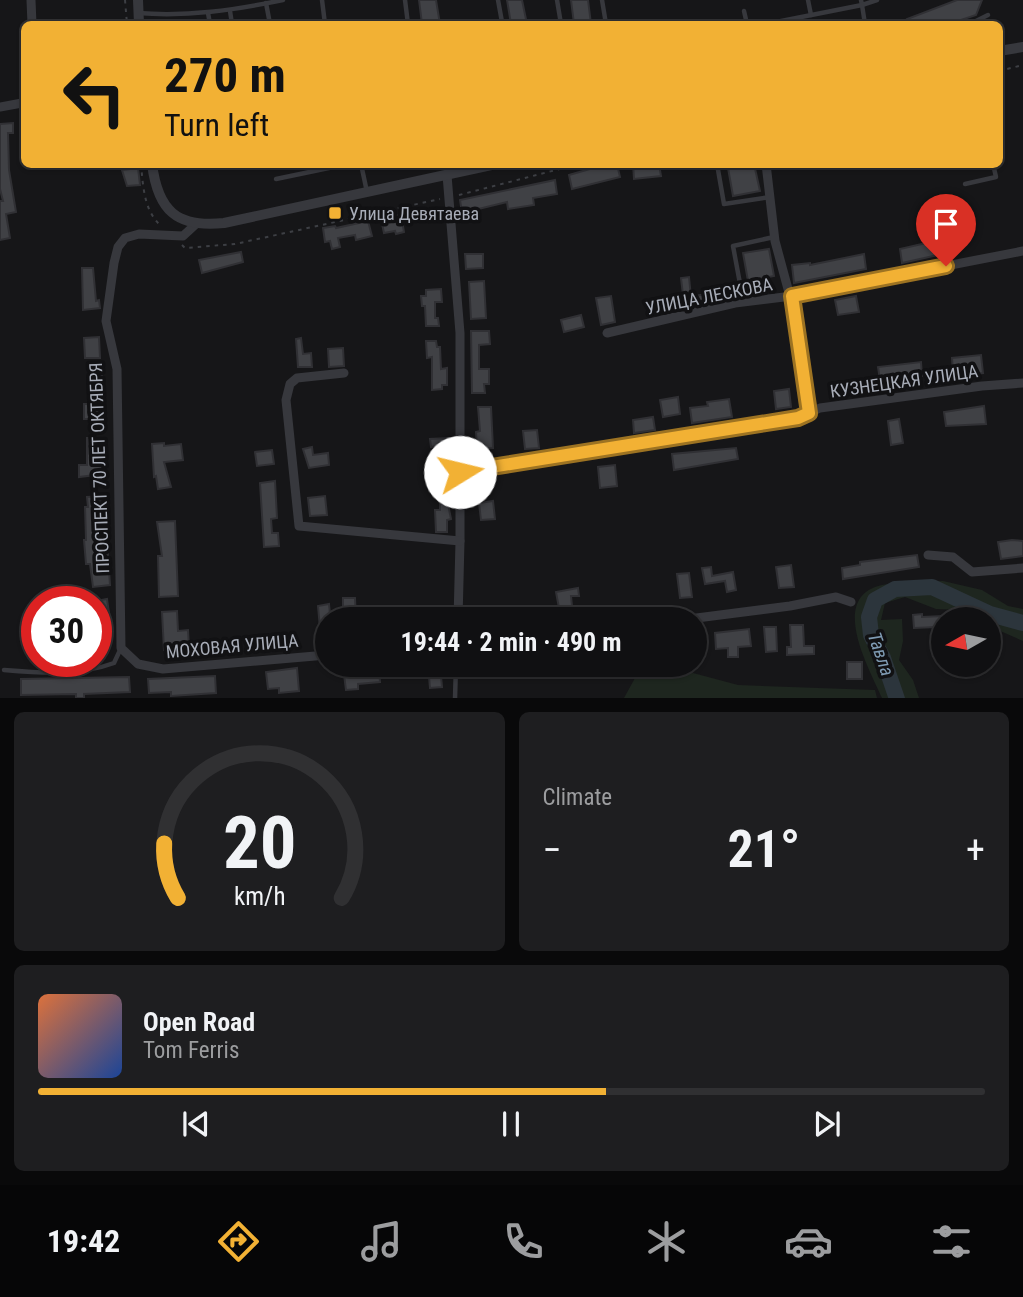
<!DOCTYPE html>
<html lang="en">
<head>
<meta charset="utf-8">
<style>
  body { margin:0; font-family:"Roboto Condensed",sans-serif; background:#1e1e20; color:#f1f3f6; height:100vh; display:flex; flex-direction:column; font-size:26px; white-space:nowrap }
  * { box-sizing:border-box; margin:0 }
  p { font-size:23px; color:#9c9d9f }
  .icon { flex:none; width:38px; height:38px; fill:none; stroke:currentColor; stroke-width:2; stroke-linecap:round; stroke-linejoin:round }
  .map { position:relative; height:698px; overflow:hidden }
  .drawer { display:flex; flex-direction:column; gap:14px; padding:14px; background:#09090a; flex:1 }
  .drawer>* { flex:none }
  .guide { position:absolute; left:21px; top:21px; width:982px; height:147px; border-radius:10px; box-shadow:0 2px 5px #0004,0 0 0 2px #303032; background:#f2b134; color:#111; overflow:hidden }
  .needle { width:46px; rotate:261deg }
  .fabs { position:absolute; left:931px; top:607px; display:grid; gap:14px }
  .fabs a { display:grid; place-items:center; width:70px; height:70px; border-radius:50%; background:#101012; box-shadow:0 2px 5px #0004,0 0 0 2px #303032; font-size:35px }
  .speed { position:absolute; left:21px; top:586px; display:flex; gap:14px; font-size:35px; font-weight:700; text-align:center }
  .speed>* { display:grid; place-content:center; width:91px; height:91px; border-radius:50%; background:#101012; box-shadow:0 2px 5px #0004,0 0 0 2px #303032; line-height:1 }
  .speed .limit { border:10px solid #d22; background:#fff; color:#111 }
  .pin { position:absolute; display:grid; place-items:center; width:60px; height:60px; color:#fff; margin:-72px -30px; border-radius:50% 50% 50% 0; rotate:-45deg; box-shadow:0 0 7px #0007 }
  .pin .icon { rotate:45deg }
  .me { position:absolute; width:77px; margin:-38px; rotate:81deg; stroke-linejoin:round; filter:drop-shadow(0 0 5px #0008) }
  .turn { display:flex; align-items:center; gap:24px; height:147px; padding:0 28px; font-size:32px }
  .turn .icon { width:91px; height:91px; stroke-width:2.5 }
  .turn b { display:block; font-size:49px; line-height:60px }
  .big { font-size:52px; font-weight:700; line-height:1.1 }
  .drawer .widget { flex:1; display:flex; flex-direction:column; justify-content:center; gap:10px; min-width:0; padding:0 24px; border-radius:10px; background:#1e1e20 }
  .drawer .dial { align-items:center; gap:0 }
  .dial svg { height:182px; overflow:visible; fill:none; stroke:#303032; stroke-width:7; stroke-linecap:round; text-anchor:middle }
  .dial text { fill:#f1f3f6; stroke:none }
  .song { display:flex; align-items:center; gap:21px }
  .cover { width:84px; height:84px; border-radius:10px; background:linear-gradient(135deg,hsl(20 70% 55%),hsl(220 70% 35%)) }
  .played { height:7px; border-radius:4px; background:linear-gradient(90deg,#f2b134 60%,#303032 60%) }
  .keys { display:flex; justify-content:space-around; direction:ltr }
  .heat { display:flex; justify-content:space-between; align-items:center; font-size:38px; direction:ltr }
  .drawer .tiles { flex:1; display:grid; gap:14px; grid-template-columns:1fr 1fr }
  .widget:last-child { grid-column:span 2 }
  .trip { position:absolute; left:315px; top:607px; width:392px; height:70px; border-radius:35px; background:#101012; box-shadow:0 2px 5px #0004,0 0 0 2px #303032; font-weight:700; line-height:70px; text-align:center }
  .tab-bar { display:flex; height:112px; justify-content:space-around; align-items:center; background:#060607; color:#9c9d9f }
  .tab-bar .icon { width:49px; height:49px }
  .tab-bar .active { color:#f2b134 }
  .tab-bar b { font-size:32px; color:#f1f3f6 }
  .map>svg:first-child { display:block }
  .green { fill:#1e261f }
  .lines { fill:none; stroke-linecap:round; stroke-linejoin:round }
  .river { stroke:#2c353c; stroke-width:16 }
  .building { fill:#404145; stroke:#303034; stroke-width:2 }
  .path { stroke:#3d3f44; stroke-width:2; stroke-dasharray:3.5 5; stroke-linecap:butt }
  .service { stroke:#37383d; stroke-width:4.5 }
  .minor { stroke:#37383d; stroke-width:9 }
  .tertiary { stroke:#37383d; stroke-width:10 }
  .route-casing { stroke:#9d7322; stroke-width:18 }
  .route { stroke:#f2b134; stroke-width:12 }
  .poi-dot { fill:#f2b134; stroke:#111113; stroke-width:2.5 }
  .labels { text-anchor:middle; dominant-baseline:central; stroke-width:7; stroke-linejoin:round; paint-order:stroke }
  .poi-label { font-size:18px; fill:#a8adb8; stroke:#111113; text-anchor:start }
  .street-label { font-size:18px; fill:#a8adb8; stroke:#111113 }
  .water-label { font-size:19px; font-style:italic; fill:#7f9bb3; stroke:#111113 }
</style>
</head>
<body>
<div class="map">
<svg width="1023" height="699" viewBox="0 0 1023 699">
  <rect width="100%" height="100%" fill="#161618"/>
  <!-- green -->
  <g class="green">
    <path d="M943,581L982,590L1008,606L1023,609V641L989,626V620L977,619L962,610L936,609L905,597L885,603L881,620L902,619L903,641L899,660L913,680L919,698H882C869,668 828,597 882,585C902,581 923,582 943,581Z"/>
    <polygon points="693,673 738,685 875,690 877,698 624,698 635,678 655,674"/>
  </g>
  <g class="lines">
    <!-- river -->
    <polyline class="river" points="897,699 883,658 871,635 869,617 875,600 895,589 932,587 990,614 1023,623"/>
  </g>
  <!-- building -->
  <g class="building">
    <polygon points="419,0 436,0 440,24 422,24"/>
    <polygon points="507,0 522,0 527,24 511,24"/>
    <polygon points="571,0 588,0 591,24 574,24"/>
    <polygon points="957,0 982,0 976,15 949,24 909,24 907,19"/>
    <polygon points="13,123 13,133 8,133 9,170 16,212 6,214 10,238 0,240 0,201 3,201 0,189 0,124"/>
    <polygon points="607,164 617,164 620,177 572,189 569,175"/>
    <polygon points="633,164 659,164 661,176 634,179"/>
    <polygon points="747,164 754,164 760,191 733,196 728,168"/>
    <polygon points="138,168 140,185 127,186 122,170"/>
    <polygon points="555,180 557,194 533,198 534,205 508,209 507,202 462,213 460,200"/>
    <polygon points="401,215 404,232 396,234 395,231 384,233 381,219"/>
    <polygon points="368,221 372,236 356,240 355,235 338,238 340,247 332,249 330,241 325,242 323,228 335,226 336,228"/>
    <polygon points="935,241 938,255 902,263 900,249"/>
    <polygon points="769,249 774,276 748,281 743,253"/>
    <polygon points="241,252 243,262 202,273 199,260"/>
    <polygon points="465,254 483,254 483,268 466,269"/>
    <polygon points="864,254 866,269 794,283 792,265 810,263 810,265"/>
    <polygon points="82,268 93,268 96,301 99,300 100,308 83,310"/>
    <polygon points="689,277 691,297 710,293 712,301 666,311 664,298 683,295 681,278"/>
    <polygon points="484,281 486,318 471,319 469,282"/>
    <polygon points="441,289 442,302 435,302 435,318 438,318 439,326 426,326 425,306 422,306 421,296 426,296 426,290"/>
    <polygon points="611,296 615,322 601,325 596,298"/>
    <polygon points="856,296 859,312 838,315 835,300"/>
    <polygon points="581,315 584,327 564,332 561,320"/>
    <polygon points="471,331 489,331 490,344 479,345 479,369 489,369 489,384 484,384 485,393 472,393"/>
    <polygon points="99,337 100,358 85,358 84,338"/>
    <polygon points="301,338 303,354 311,353 312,367 298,367 296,339"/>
    <polygon points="426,341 436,341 437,347 440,347 441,369 447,368 447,385 442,385 442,389 432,390 432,357 427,358"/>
    <polygon points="343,348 344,366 329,367 328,349"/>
    <polygon points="981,355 983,373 965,375 965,373 953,374 952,358"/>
    <polygon points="921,362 922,376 880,380 878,367"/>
    <polygon points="102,376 103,388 100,388 100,404 103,404 104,427 95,427 95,419 84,419 84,404 93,404 88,377"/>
    <polygon points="789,389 791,407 776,409 774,391"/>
    <polygon points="678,397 680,414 663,417 660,400"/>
    <polygon points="729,399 732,417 692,423 690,408 708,406 707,402"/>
    <polygon points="984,406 986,424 946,426 944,412"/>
    <polygon points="478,407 491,407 493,448 477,449 476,432 480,431"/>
    <polygon points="653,417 655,430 634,433 633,420"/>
    <polygon points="899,419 903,443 891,445 888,421"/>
    <polygon points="537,430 539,448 525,449 523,431"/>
    <polygon points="87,438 95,438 95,455 102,455 103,474 79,477 79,465 87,465"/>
    <polygon points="449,438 449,446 445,446 449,484 435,484 434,461 438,461 437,446 431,447 430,439"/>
    <polygon points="164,443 164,446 181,444 183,460 164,462 171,487 158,489 156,476 154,477 152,444"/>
    <polygon points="312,447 313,455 328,453 329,465 309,468 303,449"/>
    <polygon points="736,448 738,459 674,470 672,454"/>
    <polygon points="272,450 274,464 257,466 255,452"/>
    <polygon points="615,465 617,486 600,488 598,467"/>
    <polygon points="275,481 277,518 271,519 272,533 278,533 279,546 264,547 260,483"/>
    <polygon points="104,496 110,585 93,587 90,564 86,564 84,540 86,540 85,507 88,507 87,497"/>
    <polygon points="325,496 327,515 310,516 308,498"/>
    <polygon points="493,501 495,519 481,520 479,503"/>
    <polygon points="440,504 448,504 451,519 447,520 447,532 436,532 435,510 440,510"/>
    <polygon points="175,521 178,596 159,597 158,556 162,556 157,522"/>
    <polygon points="1012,540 1023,541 1023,556 1001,559 998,542"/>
    <polygon points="917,555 919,567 843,579 842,568 860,565 860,562"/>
    <polygon points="791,565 794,587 779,588 776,567"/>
    <polygon points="711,567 712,576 733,572 736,590 727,592 725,581 705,584 702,568"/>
    <polygon points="689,573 692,597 680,598 677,574"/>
    <polygon points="578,588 579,596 571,596 572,606 559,608 556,592"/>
    <polygon points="343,598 355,598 356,620 327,620 327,627 320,628 318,606 329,604 330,614 343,612"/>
    <polygon points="107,599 109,613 106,613 110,641 97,643 96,601"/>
    <polygon points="430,606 430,611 438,610 439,620 399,620 399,608"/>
    <polygon points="177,611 178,631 188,630 189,648 164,650 162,612"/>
    <polygon points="922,614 922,617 943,616 943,630 936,630 936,627 914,628 913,615"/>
    <polygon points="790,625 803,625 804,646 814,646 814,654 787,655 787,647 791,647"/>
    <polygon points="764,627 776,627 777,651 766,652"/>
    <polygon points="749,629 751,646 738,647 738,657 728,657 728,648 716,649 715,633"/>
    <rect x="847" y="662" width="15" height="17"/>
    <polygon points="428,665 440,665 442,687 430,688"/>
    <polygon points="356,666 357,671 379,669 380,682 358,684 358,689 346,690 343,667"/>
    <polygon points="297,668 299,691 279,693 279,688 268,689 266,672"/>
    <polygon points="215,676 216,693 171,696 171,692 149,693 148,679"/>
    <polygon points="129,677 130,692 84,694 84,698 76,698 76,694 21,695 21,679"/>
  </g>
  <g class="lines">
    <!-- path -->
    <g class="path">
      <polyline points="125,0 127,24"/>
      <polyline points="999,71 1023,65"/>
      <path d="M141,164C143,186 144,210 160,225"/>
      <polyline points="459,195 579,164"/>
      <polyline points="182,245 185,248 235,244 440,199"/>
    </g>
    <!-- service -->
    <g class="service">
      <polyline points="322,0 325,24"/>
      <polyline points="405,0 408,24"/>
      <polyline points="498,0 502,22"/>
      <polyline points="557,0 561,24"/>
      <polyline points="602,0 606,24"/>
      <polyline points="808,0 811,15"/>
      <polyline points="861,0 862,5 877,0"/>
      <polyline points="266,3 270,24"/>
      <polyline points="230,11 232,24"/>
      <polyline points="744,11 747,24"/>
      <path d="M138,13C188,17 234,10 283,0"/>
      <polyline points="208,13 210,24"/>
      <polyline points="766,24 862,5 865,24"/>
      <polyline points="970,24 988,15"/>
      <polyline points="361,164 367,192"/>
      <polyline points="717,164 724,204 770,197"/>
      <polyline points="276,179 348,164"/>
      <polyline points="965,184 996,177 993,164"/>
      <polyline points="741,289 733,246 774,237"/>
      <path d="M4,670C40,673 79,676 114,663L121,648"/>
      <polyline points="455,699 456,665"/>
    </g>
    <!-- minor -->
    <g class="minor">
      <polyline points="31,0 32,24"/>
      <polyline points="0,107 22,103 24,100"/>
      <polyline points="766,164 775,241 798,326 803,384 809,413"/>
      <polyline points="447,175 460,333 460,541 458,620"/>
      <polyline points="196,224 183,236 139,234 125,238 118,247 114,263 106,321 117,369 121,648 138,664 163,669 327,655"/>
      <polyline points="607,333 735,303 792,296 1023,251"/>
      <polyline points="344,373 297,378 290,384 286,400 299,526 460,541"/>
      <polyline points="460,472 798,418 820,408 982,386 1023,383"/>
      <polyline points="928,555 953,557 972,572 1023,568"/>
      <polyline points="681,620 790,606 836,597 851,602"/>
    </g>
    <!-- tertiary -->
    <g class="tertiary">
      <polyline points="138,0 139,24"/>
      <polyline points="999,51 1023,47"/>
      <path d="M152,164C158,211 177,228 224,223L496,164"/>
    </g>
  </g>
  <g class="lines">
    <!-- route casing -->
    <g class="route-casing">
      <polyline id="route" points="460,472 798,418 809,413 792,296 946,266"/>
    </g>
    <!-- route -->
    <use href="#route" class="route"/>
  </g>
  <!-- markers -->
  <rect class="poi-dot" x="328" y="206" width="14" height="14" rx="3.5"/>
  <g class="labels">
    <!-- poi labels -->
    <g class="poi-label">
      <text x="349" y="213">Улица Девятаева</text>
    </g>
    <!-- street labels -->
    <g class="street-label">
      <text transform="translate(709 296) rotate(-11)">УЛИЦА ЛЕСКОВА</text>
      <text transform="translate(904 381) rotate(-8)">КУЗНЕЦКАЯ УЛИЦА</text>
      <text transform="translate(99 468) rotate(-92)">ПРОСПЕКТ 70 ЛЕТ ОКТЯБРЯ</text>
      <text transform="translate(232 646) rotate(-5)">МОХОВАЯ УЛИЦА</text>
    </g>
    <!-- water labels -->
    <g class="water-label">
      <text transform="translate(881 654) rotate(71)">Тавла</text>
    </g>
  </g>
</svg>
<div class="fabs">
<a><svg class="needle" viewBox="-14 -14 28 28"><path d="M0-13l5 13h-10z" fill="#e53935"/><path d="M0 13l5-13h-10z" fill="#9c9d9f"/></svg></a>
</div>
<div class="speed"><div class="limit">30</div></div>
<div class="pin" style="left:946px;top:266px;background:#d93025"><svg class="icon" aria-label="arrive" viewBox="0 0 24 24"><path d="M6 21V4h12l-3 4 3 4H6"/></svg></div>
<svg class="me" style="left:460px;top:472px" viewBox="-20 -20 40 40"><circle r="19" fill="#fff"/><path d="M0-13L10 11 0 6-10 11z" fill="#f2b134"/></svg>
<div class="trip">19:44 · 2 min · 490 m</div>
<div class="guide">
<div class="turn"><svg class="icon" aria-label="left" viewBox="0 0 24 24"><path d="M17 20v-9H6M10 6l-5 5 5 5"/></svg><div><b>270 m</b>Turn left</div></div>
</div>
</div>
<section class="drawer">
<div class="tiles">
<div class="widget dial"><svg viewBox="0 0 100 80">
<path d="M14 69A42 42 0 1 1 86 69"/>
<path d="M14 69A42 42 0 0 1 8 45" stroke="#f2b134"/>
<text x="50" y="56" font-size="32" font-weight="700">20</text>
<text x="50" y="72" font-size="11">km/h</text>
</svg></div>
<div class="widget"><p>Climate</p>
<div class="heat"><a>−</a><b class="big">21°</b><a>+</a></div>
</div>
<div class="widget">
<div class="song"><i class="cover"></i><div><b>Open Road</b><p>Tom Ferris</p></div></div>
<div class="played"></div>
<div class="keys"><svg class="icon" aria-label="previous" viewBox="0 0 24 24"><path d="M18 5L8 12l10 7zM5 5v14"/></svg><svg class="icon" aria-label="pause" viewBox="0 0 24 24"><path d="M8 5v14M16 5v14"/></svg><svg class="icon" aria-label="next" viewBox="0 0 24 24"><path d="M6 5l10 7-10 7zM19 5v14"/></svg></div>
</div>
</div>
</section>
<nav class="tab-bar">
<b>19:42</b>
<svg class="icon active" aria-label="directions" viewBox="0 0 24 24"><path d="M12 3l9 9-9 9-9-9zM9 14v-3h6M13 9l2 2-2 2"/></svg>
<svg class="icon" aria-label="music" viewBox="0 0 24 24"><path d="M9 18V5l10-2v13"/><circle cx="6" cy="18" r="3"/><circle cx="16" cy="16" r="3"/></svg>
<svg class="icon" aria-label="phone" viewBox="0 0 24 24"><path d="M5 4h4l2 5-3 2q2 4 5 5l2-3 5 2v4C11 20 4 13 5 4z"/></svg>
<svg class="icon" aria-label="climate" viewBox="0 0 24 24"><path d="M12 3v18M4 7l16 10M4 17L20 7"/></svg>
<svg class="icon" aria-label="car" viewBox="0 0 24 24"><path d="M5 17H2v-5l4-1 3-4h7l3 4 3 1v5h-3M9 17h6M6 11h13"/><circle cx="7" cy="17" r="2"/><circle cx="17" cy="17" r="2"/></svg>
<svg class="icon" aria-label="filters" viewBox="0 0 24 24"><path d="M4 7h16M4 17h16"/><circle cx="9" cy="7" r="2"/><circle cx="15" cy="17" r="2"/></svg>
</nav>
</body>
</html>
